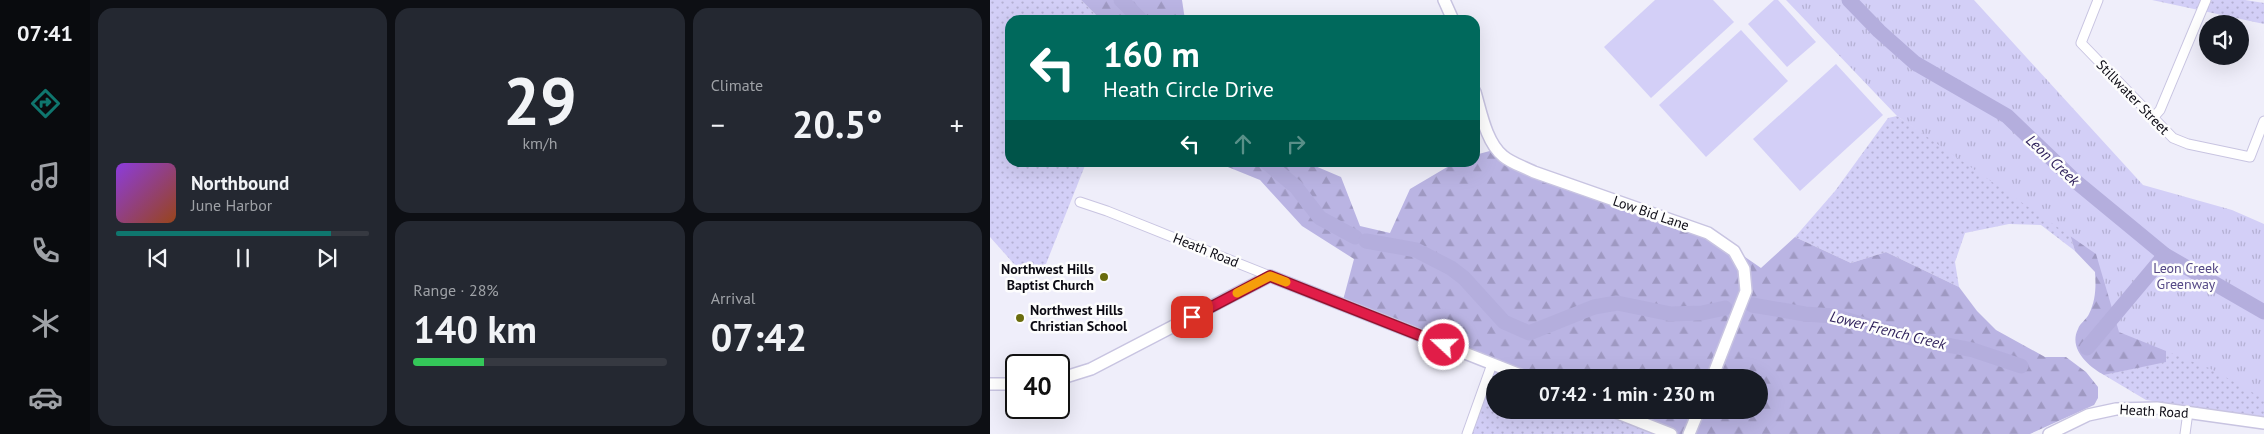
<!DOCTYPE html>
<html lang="en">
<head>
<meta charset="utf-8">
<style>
  body { margin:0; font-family:"PT Sans",sans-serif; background:#242831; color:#f1f3f6; height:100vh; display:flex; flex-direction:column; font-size:19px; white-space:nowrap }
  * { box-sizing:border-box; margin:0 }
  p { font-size:16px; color:#9ea1a6 }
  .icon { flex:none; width:28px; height:28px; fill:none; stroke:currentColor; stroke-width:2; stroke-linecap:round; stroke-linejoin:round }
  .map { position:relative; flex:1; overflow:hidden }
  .sheet { display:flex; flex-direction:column; gap:8px; padding:8px; background:#0d0f14; width:900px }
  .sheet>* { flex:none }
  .top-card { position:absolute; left:15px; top:15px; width:475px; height:152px; border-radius:15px; box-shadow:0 5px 20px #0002; background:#00695c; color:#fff; overflow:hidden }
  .controls { position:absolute; left:1209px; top:15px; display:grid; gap:10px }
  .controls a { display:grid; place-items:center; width:50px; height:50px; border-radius:50%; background:#171b24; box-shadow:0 5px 20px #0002; font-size:25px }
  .speed { position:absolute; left:15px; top:354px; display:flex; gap:10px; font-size:25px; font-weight:700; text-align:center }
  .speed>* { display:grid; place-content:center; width:65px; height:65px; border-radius:50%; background:#171b24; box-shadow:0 5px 20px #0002; line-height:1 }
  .speed .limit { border:2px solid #111; border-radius:8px; background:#fff; color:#111 }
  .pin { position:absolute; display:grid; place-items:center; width:42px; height:42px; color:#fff; margin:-21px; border-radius:10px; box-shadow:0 2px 8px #0006 }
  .me { position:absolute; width:55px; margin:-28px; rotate:291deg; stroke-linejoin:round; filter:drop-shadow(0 0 4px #0008) }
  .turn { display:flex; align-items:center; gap:18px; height:105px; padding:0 15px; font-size:22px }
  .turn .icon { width:65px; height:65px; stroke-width:2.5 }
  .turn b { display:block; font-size:35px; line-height:42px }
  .lanes { display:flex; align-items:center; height:48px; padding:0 15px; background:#0003; justify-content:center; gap:25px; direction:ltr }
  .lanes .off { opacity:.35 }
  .big { font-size:38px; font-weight:700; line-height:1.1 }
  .sheet .card { flex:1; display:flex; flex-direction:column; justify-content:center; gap:8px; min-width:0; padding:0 18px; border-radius:15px; background:#242831 }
  .sheet .dial { align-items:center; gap:0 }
  .dial b { font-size:65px; line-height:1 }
  .song { display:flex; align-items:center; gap:15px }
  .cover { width:60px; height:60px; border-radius:8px; background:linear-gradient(135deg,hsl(270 70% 55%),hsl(20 70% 35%)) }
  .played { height:5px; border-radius:2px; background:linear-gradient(90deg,#0f766e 85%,#363941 85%) }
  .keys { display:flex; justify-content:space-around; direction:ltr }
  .heat { display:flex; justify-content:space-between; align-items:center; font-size:28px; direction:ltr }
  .charge { height:8px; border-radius:4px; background:linear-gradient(90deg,#34c759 28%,#363941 0) }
  .sheet .tiles { flex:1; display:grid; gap:8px; grid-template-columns:repeat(3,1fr) }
  .card:first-child { grid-row:span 2 }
  .trip { position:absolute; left:496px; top:369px; width:282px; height:50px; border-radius:25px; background:#171b24; box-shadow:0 5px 20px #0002; font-weight:700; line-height:50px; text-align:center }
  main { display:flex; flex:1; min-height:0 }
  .menu { display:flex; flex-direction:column; width:90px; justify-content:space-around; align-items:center; background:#090b0e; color:#9ea1a6 }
  .menu .icon { width:35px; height:35px }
  .menu .selected { color:#0f766e }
  .menu b { font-size:22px; color:#f1f3f6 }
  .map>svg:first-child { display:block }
  .grass { fill:url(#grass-dots) }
  .forest { fill:url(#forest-firs) }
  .park { fill:url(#park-tufts) }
  .pitch { fill:#d3cff7 }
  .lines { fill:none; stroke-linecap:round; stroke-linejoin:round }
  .river { stroke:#b4aedd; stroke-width:15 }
  .minor-casing { stroke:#c8c4e1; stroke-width:11 }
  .tertiary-casing { stroke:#c8c4e1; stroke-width:14 }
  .minor { stroke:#fff; stroke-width:9 }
  .tertiary { stroke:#fff; stroke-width:11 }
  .route-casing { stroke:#92132f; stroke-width:12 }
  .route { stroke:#e11d48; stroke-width:9 }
  .slow { stroke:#f59e0b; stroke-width:9 }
  .poi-dot { fill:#6a6c0d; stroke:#fdfdfd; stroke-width:2 }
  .labels { text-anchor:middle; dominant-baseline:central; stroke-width:5; stroke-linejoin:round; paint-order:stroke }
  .street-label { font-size:14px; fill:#0b0a13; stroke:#fdfdfd }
  .park-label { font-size:14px; fill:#554986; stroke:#fdfdfd }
  .poi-label { font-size:14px; font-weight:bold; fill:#0b0a13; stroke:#fdfdfd; text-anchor:end }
  .water-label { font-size:15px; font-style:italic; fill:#31235c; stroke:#fdfdfd }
</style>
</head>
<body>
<main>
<nav class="menu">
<b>07:41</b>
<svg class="icon selected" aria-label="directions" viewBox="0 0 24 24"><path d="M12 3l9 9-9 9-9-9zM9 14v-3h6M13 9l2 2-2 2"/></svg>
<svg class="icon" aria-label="music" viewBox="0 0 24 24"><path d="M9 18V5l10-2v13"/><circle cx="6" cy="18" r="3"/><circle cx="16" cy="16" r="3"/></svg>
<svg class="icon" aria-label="phone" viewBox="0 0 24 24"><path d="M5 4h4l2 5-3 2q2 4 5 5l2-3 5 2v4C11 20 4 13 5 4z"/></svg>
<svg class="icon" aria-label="climate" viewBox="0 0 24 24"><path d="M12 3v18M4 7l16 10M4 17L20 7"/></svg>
<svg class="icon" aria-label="car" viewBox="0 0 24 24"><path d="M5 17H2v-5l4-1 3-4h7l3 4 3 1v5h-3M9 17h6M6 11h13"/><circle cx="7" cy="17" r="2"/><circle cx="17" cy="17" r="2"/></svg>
</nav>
<section class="sheet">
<div class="tiles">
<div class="card">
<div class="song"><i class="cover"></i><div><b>Northbound</b><p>June Harbor</p></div></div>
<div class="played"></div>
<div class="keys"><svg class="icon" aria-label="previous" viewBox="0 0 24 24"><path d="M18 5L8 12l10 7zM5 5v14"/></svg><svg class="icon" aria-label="pause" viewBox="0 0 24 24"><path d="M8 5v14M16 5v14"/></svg><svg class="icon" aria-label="next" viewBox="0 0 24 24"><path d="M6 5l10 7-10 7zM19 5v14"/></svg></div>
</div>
<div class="card dial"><b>29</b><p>km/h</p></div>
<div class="card"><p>Climate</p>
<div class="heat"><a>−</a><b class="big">20.5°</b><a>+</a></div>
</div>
<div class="card"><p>Range · 28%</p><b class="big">140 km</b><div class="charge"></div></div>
<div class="card"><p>Arrival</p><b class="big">07:42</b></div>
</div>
</section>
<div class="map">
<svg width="1274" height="434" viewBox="0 0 1274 434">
  <defs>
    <pattern id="grass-dots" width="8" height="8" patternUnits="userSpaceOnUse" patternTransform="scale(1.25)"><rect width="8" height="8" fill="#d3cff7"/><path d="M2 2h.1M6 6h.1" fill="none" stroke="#b4b0d3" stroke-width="1.8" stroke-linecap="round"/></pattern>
    <pattern id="forest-firs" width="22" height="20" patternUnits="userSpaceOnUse" patternTransform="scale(1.25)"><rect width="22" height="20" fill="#bab4e3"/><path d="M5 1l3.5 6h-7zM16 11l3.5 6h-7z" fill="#9f99c2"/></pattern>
    <pattern id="park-tufts" width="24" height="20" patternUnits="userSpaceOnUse" patternTransform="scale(1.25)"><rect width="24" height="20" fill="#d3cff7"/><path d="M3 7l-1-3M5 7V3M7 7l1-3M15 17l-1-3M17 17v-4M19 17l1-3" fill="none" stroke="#b4b0d3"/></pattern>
  </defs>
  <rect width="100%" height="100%" fill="#efeefa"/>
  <!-- grass -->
  <g class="grass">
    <polygon points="0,0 91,0 111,20 20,20 20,162 96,163 56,264 33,274 0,237"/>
    <polygon points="1162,0 1255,0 1274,3 1274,24"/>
    <polygon points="907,116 1078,228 1085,251 1051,225 1019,224 975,233 965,262 969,287 896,252 861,263 805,237 845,191 898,118"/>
    <polygon points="1274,341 1274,418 1156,400 1114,375 1176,361 1176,347"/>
    <polygon points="502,364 538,377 505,378 505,410 620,410 681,434 477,434"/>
  </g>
  <!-- forest -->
  <g class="forest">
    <polygon points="91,0 192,0 195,20 111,20"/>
    <polygon points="507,149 512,155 729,239 771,268 805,237 861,263 896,252 969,287 987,311 1006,330 1055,357 1076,357 1096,372 1108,387 1108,398 1104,405 1040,434 681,434 620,410 770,410 770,378 538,377 352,304 364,259 312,226 270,180 228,163 318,163 351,177 370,226 400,233 420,189 464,163 485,162 485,155"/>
    <path d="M1091,218L1176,347V362L1114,375C1099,367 1078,349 1088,329C1090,323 1097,319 1099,314C1106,300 1106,286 1105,272L1085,251L1078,228Z"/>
  </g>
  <!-- park -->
  <polygon class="park" points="796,0 984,0 1153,185 1242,210 1274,224 1274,399 1223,370 1129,332 1106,254 907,116"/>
  <!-- pitch -->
  <g class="pitch">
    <polygon points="665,0 723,0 744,22 661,98 614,47"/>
    <polygon points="784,0 788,0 826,42 797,67 758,24"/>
    <polygon points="751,30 798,81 716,157 669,105"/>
    <polygon points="846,64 893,115 810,191 763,139"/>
  </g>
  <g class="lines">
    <!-- river -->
    <g class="river">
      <polyline points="131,0 151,20"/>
      <polyline points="859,0 889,31 925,63 1017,116 1084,180 1175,255 1274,312"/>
      <polyline points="276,162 306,187 330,218 365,237"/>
      <polyline points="376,241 426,250 461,268 474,278 514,322 539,333 604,307 627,303 681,314 712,313 735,308"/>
      <polyline points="762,305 815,314 843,316 921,338 983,350 1031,366"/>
      <polyline points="1097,348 1175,255"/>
    </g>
    <!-- minor casing -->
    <g class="minor-casing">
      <g id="minor">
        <polyline points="1108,0 1091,43 1183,138 1198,144 1260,157 1274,121"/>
        <polyline points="1163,118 1170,110 1216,0"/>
        <polyline points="90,202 117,211 280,276"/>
        <polyline points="477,434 502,364"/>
        <polyline points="1195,434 1198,412"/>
      </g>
    </g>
    <!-- tertiary casing -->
    <g class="tertiary-casing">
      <g id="tertiary">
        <polyline points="454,0 463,20"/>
        <path d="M485,92C491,112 496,142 513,156C521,163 534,167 544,172L718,233L744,251L754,269L756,291L722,378"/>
        <polyline points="69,379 101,369 280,276 538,378"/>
        <polyline points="0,384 26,384"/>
        <polyline points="620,410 681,434"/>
        <polyline points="699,434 709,410"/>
        <polyline points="1059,434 1098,415 1126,409 1167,408 1274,423"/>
      </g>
    </g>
    <!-- minor -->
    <use href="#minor" class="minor"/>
    <!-- tertiary -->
    <use href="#tertiary" class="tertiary"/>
  </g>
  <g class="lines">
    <!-- route casing -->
    <g class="route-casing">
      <polyline id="route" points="202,317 280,276 454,345"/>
    </g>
    <!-- route -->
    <use href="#route" class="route"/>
    <!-- slow -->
    <polyline class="slow" points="247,293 280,276 296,282"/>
  </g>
  <!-- markers -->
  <g class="poi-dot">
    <circle cx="114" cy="277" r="5"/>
    <circle cx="30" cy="318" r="5"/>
  </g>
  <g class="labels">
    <!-- street labels -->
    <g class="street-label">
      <text transform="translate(1143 97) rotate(46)">Stillwater Street</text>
      <text transform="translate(661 213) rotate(19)">Low Bid Lane</text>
      <text transform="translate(216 250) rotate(22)">Heath Road</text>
      <text transform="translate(1164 411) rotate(3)">Heath Road</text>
    </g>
    <!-- park labels -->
    <g class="park-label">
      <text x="1196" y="268">Leon Creek<tspan x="1196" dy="16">Greenway</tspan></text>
    </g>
    <!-- poi labels -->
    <g class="poi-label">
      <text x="104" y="269">Northwest Hills<tspan x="104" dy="16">Baptist Church</tspan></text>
      <text x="40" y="310" text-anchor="start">Northwest Hills<tspan x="40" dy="16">Christian School</tspan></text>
    </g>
    <!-- water labels -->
    <g class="water-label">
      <text transform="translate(1063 160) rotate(43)">Leon Creek</text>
      <text transform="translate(898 330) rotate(14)">Lower French Creek</text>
    </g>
  </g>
</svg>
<div class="controls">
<a><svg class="icon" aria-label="sound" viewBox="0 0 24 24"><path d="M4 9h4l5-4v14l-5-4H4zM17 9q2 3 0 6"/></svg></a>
</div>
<div class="speed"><div class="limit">40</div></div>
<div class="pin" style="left:202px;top:317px;background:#d93025"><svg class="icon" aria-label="arrive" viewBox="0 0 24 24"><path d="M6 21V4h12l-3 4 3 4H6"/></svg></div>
<svg class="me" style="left:454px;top:345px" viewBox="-20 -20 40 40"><circle r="17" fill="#e11d48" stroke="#fff" stroke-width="3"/><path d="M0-11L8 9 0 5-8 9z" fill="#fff"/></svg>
<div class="trip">07:42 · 1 min · 230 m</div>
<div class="top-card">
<div class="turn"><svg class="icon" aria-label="left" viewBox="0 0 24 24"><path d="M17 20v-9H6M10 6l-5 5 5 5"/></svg><div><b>160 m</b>Heath Circle Drive</div></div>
<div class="lanes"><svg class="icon" aria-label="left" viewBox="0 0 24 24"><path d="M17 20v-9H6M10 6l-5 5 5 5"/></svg><svg class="icon off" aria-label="ahead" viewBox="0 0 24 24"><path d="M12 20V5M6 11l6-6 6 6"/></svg><svg class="icon off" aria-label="right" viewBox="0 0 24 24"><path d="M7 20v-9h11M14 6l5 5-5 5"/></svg></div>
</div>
</div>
</main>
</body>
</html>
